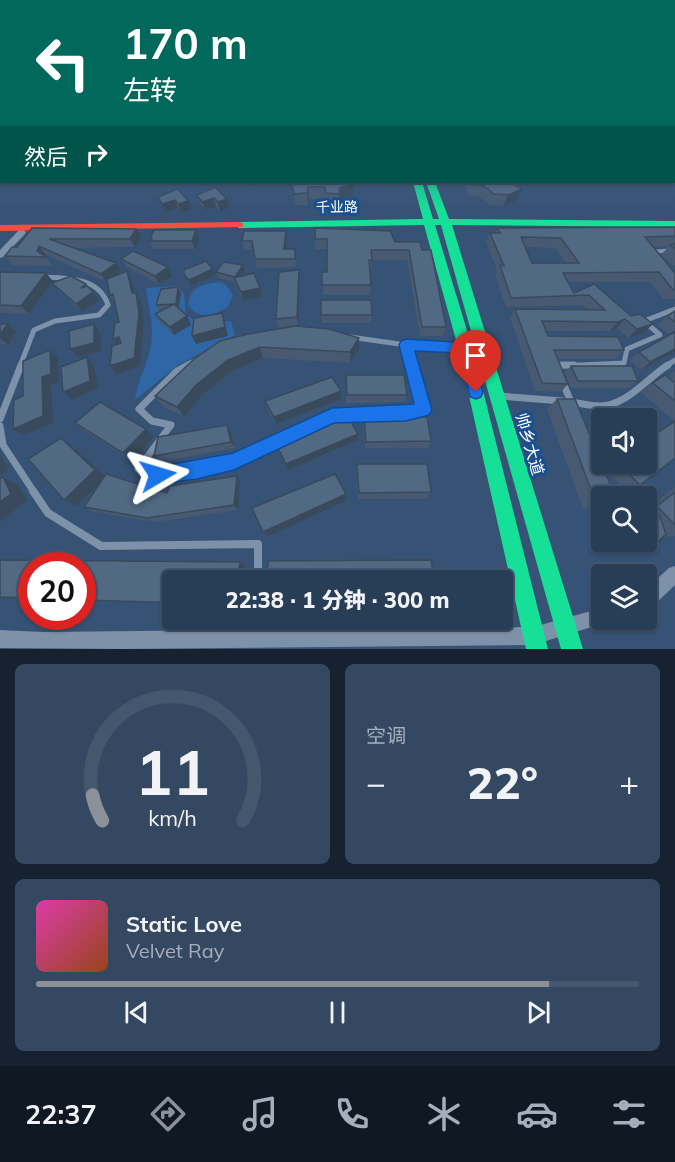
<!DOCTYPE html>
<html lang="zh">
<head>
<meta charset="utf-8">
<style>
  body { margin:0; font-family:Mulish,"Noto Sans SC",sans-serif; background:#344961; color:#f1f3f6; height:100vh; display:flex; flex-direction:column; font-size:22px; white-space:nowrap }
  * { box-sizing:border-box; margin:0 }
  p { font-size:20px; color:#a5aeba }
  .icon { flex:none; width:33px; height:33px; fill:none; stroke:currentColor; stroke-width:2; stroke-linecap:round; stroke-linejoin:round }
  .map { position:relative; height:649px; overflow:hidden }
  .side { display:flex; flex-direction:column; gap:15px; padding:15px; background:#162230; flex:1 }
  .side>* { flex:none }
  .banner { position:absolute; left:0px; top:0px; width:675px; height:183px; box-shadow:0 2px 4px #0004,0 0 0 2px #44576d; background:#00695c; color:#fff; overflow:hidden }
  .controls { position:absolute; left:591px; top:408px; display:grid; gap:12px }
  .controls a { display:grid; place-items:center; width:66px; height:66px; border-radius:6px; background:#283e57; box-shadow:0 2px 4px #0004,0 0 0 2px #44576d; font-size:30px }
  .speed { position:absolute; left:18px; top:552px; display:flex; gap:12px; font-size:30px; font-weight:700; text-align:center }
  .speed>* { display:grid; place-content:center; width:78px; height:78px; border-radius:50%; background:#283e57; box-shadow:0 2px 4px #0004,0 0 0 2px #44576d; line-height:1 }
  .speed .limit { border:9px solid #d22; background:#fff; color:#111 }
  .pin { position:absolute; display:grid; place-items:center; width:51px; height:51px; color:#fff; margin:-62px -26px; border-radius:50% 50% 50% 0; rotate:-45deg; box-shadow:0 0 6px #0007 }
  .pin .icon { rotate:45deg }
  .me { position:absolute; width:66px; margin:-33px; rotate:83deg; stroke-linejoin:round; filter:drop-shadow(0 0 4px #0008) }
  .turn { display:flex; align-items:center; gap:21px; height:126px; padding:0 24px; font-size:27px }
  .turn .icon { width:78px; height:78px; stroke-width:2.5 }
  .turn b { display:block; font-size:42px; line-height:51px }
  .then { display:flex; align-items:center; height:57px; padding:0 24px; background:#0003; gap:12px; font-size:22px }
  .big { font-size:45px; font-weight:800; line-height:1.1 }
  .side .card { flex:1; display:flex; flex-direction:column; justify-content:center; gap:9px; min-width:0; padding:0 21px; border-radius:9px; background:#344961 }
  .side .dial { align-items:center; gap:0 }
  .dial svg { height:156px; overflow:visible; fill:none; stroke:#44576d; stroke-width:7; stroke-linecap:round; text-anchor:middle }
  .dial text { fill:#f1f3f6; stroke:none }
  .song { display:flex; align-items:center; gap:18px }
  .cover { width:72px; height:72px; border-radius:9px; background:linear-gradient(135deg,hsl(320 70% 55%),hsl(20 70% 35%)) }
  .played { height:6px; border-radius:3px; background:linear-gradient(90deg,#8c9099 85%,#44576d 85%) }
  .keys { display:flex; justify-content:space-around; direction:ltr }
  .heat { display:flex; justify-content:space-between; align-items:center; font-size:33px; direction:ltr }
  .side .tiles { flex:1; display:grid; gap:15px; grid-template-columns:1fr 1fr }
  .card:last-child { grid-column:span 2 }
  .trip { position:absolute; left:162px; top:570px; width:351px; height:60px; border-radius:6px; background:#283e57; box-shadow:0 2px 4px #0004,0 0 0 2px #44576d; font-weight:800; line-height:60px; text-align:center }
  .menu { display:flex; height:96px; justify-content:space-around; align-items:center; background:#101923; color:#a5aeba }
  .menu .icon { width:42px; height:42px }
  .menu .on { color:#8c9099 }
  .menu b { font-size:27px; color:#f1f3f6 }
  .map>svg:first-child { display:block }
  .green { fill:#2f66a5 }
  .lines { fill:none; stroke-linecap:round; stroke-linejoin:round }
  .lane-far3 { stroke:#7d92a8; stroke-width:4 }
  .lane-far2 { stroke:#7d92a8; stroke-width:5 }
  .lane-far1 { stroke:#7d92a8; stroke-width:7 }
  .lane { stroke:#7d92a8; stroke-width:8 }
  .street { fill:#7d92a8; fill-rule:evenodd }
  .fast { fill:#16e098; fill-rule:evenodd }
  .jam { fill:#f24e42; fill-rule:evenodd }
  .wall { fill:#475a72; fill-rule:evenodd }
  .shaded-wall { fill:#394a5c }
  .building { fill:#526984; stroke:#394a5c; stroke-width:1.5; fill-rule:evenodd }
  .route { fill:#1a73e8; stroke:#114b97; stroke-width:1.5 }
  .labels { text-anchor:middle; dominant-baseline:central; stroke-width:6; stroke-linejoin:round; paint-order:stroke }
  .far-street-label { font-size:14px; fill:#fff; stroke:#1b4f8f }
  .street-label { font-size:16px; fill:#fff; stroke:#1b4f8f }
</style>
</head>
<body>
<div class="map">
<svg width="675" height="649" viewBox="0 0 675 649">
  <rect width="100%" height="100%" fill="#365274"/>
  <!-- green -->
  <g class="green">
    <path d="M220,282L225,284L233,295L228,307C215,315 198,321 188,305C191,286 201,284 220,282Z"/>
    <path d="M178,286L184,294L186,315L200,323L231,321L235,335L178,365L135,400C137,383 146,367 150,350C155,329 149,309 146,288Z"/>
  </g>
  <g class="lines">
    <!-- lane-far3 -->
    <polyline class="lane-far3" points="650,252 675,250"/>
    <!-- lane-far2 -->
    <g class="lane-far2">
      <polyline points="350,337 406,345 463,347"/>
      <polyline points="406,345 412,366"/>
      <path d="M20,366L34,330L55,321L99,315L108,305C99,277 67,278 42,277"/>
      <polyline points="185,366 192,362"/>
      <polyline points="559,366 624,363 627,349 660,335 644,321 675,309"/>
      <polyline points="666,366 675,360"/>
    </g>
    <!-- lane-far1 -->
    <g class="lane-far1">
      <polyline points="188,365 177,371 139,409 152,421 171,425 138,469 157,473 195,471 233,460 333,416 424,410 411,365"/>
      <polyline points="558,369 559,365 574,365"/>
      <polyline points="563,383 571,402"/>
      <polyline points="500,396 562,401"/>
      <path d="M571,402C580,403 590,406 600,406C626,406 646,379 668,365"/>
      <polyline points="0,419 21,365"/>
      <polyline points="0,426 3,445 34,492"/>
    </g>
    <!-- lane -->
    <g class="lane">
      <polyline points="33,491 48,513 101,546 258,544 258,580"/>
      <polyline points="258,620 258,637"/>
    </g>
    <!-- street -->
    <g class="street">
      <polygon points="22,229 26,232 25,234 3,257 0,258 0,250 19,230"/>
      <polygon points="675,566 675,585 652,607 646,609 646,589 669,568"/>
      <polygon points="602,608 602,620 609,620 608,622 533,645 123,649 0,648 0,630 43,632 533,627"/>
    </g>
    <!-- fast -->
    <g class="fast">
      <polygon points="0,127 2,127 0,132"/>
      <polygon points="413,182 422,182 433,219 439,219 426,182 435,182 449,219 675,221 675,227 452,225 583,649 561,649 441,225 435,225 472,347 548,649 526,649 458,347 424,225 239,228 234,225 239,222 423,219"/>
    </g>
    <!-- jam -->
    <polygon class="jam" points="239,222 243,223 243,227 0,231 0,225"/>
  </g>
  <!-- wall -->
  <g class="wall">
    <polygon points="292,182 354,184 353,195 340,199 340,206 326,204 326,198 309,199 308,205 295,205"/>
    <polygon points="464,182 509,182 517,200 503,206 490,205 480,197 468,195"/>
    <polygon points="215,187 229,208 220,211 216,207 205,210 200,204 197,195"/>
    <polygon points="178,189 191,210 181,212 178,208 166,212 158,197"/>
    <path d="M675,227V267L661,255L669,246L653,247L675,273V299H663L650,282H568L574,293L594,284L631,316L653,324L643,333L628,338L617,328L610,331H546L548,336L624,350L615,359H558L568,384L561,392L535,391L510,318L515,309H587L582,305L506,307L495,275L497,270L486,242L490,233H495L497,228ZM525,247L555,248L566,263H532Z"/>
    <polygon points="32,228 141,237 135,247 73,248 121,271 115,276 127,271 132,280 135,293 141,301 144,321 140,366 117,374 110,366 117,344 113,339 119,322 115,303 110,296 107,282 106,282 46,255 45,256 53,266 13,265 5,256 17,247"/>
    <polygon points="315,228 395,242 420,242 446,327 443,336 420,336 407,260 372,260 371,270 369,270 371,285 370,295 323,295 322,272 327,272 327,249 315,249"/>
    <polygon points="286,231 287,239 286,249 296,257 296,267 257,268 253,250 244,250 242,241"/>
    <polygon points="150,239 199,239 195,249 153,249 149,241 150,240"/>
    <polygon points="121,259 172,276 159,284 126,267"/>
    <polygon points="243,265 245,271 241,277 260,288 262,297 243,301 235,282 218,278 216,272"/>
    <polygon points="299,270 300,279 298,325 278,327 276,319"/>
    <polygon points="0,272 53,281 29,314 0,313"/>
    <polygon points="52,283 86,284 99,300 82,312 59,291"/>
    <polygon points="178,287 181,293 179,309 191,325 174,335 160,322 155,314 162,310 159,310 156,305"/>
    <polygon points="675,311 675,330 668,334 657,325 667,316"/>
    <polygon points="321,315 372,315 371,323 322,323"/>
    <polygon points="0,324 16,332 8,345 0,344"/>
    <polygon points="675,332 675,352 641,370 630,360 639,352"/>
    <polygon points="220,341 359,349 350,363 263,358 232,371 202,395 184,417 162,406 155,396"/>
    <polygon points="571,366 638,381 629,388 571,388 564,373"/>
    <polygon points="675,371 675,458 640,485 626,491 605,468 612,464 646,464 646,440 674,421 641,392 653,383 667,377"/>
    <polygon points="346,375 407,395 405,402 346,403"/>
    <polygon points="341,399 276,424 267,408 265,401"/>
    <polygon points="557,399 602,496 602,508 583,509 547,409"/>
    <polygon points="364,417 431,441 428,448 365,448 363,424"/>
    <polygon points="75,423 154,437 133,461 86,432"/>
    <polygon points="231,432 235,448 160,462 154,456"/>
    <polygon points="358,434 358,440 288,470 278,451 276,444"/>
    <polygon points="61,438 73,447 105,476 167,493 237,476 240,482 238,510 154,522 93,512 84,507 100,483 77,506 64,500"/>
    <polygon points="357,464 431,492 426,499 358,499 356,471"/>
    <polygon points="675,487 675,536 665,538 664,536 654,546 639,550 621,542 646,542 650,506"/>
    <polygon points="602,518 602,531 599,530"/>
    <polygon points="0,560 240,562 245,566 172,580 172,603 160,603 82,601 82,566 32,566 32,599 0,598"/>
  </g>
  <!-- shaded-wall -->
  <g class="shaded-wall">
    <polygon points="354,184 353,195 340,199 339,188"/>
    <polygon points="308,187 309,199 308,205 307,193"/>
    <polygon points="522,189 517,200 503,206 508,195"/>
    <polygon points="214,198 216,207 205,210 202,202"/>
    <polygon points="227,199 229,208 220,211 218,202"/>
    <polygon points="175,200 178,208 166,212 162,204"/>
    <polygon points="188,201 191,210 181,212 178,204"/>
    <polygon points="136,229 141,237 135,247 130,239"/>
    <polygon points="196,230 199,239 195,249 192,241"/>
    <polygon points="286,231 287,239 285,258 284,249"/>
    <polygon points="39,246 46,255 45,257 37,251"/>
    <polygon points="116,263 121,271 106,282 101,274"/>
    <polygon points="243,265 245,271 236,283 235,277"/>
    <polygon points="168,267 172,276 159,284 155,276"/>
    <polygon points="213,269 215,275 191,286 189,280"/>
    <polygon points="299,270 300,279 298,325 297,317"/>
    <polygon points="127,271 132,280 137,301 136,293 141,301 144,321 140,366 117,374 110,366 134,358 132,293"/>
    <polygon points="46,273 53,281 29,314 21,306"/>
    <polygon points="86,284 99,300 82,312 76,304 81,288"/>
    <polygon points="178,287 181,293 178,309 176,304"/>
    <polygon points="260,288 262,297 243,301 241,292"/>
    <polygon points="222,313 225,322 228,336 196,344 192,336"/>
    <polygon points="187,316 191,325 174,335 170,327"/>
    <polygon points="625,319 617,328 610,331 618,322"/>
    <polygon points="8,324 16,332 8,345 0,338 0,334"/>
    <polygon points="94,324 100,333 101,351 78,357 70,349"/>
    <polygon points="653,324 643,333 628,338 637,329"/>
    <polygon points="119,337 125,345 119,347 113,339"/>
    <polygon points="359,338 359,349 350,363 350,352"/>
    <polygon points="260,347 263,358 232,371 202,395 184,417 177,407 196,385 228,360"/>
    <polygon points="675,349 675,352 641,370 650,362"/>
    <polygon points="50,350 58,358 59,381 51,385 53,423 24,435 13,429 42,377"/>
    <polygon points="87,357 94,365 98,388 72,400 63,392"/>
    <polygon points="341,391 341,399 276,424 274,417"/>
    <polygon points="227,425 231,432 235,448 231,442"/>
    <polygon points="146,429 154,437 133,461 123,453"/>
    <polygon points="358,434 358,440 288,470 286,464"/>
    <polygon points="61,438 73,447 106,477 77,506 64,500"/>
    <polygon points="0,454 1,455 8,470 0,475"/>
    <polygon points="237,476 240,482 238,510 234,505"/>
    <polygon points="3,477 18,485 27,500 0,522 0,502"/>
    <polygon points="346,494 345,501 267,537 263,532"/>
    <polygon points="240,562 245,566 243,580 237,580"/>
  </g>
  <!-- building -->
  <g class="building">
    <polygon points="292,182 337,182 354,184 339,188 340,194 326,193 325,187 308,187 307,193 294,194"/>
    <polygon points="471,182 509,182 522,189 508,195 494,194 484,186 471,184"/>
    <polygon points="215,187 227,199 218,202 214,198 202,202 197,195"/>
    <polygon points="178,189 188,201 178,204 175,200 162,204 158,197"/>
    <path d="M675,227V236L645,237L675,273V290H673L659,272L563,273L574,293L594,284L631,316L640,314L653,324L637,329L625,319L618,322L542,321L548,336L618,337L624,350H554L568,384L542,383L515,309L605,310L589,295L511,298L500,265L504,266L490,233H500L497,228ZM521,237L561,238L579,263H532Z"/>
    <polygon points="32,228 136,229 130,239 49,239 116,263 101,274 39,246 37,251 46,257 5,256 12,247 17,247"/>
    <polygon points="315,228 390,231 395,242 420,242 422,250 431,250 446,327 422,327 409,250 371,250 372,260 369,260 371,285 322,285 322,272 327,272 327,239 315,239"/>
    <polygon points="154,230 196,230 192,241 149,241 152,239 150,239"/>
    <polygon points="244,231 286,231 284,249 295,249 295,259 255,259 252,241 242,241"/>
    <polygon points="675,244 675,249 670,245"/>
    <polygon points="133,251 168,267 155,276 121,259"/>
    <polygon points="206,261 213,269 189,280 184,274 184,270"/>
    <polygon points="223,262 243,265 235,277 216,272"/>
    <polygon points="299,270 297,317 276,319 279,272"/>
    <polygon points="127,271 132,293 136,293 139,313 134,358 110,366 112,346 121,343 119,337 113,339 115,323 119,322 113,294 110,296 107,279"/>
    <polygon points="0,272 46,273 21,306 0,305"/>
    <polygon points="254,273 260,288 241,292 234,278"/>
    <polygon points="71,276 86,284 81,288 87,286 93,292 76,304 52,283"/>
    <polygon points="178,287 176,304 156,305 161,289"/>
    <polygon points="321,300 371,300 372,315 321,315"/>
    <polygon points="174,304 187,316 170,327 155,314"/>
    <polygon points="675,311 675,322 667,316"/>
    <polygon points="222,313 225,327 192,336 194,318"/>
    <polygon points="0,324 8,324 0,334"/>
    <polygon points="94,324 94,343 70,349 69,331"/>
    <polygon points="296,326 329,329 359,338 350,352 260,347 228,360 196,385 177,407 155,396 193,360 220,341 248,334"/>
    <polygon points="675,332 675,349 650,362 639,352"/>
    <polygon points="50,350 51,374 42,377 43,416 13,429 14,400 23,396 23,361"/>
    <polygon points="87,357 90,381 63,392 61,367"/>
    <polygon points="571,366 632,366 638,381 578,381"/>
    <polygon points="346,375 404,375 407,395 347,395"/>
    <polygon points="665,375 675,383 675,401 653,383"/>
    <polygon points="332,377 341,391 274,417 265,401"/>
    <polygon points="557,399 575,399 615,496 602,496 602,503 596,503"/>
    <polygon points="100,402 146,429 123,453 75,423"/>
    <polygon points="348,417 358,434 286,464 276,444"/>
    <polygon points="364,417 427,417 431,441 366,442"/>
    <polygon points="675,421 675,458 640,485 619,464 646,464 646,441"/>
    <polygon points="227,425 231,442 154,456 158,437"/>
    <polygon points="61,438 95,470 64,500 28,459"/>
    <polygon points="357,464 427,464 431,492 359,493"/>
    <polygon points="106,474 167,493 170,486 237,476 234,505 147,518 84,507"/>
    <polygon points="335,474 346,494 263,532 252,508"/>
    <polygon points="3,477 11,494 0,502 0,479"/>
    <polygon points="675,492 675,525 657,506"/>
    <polygon points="646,505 656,506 666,534 654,546 645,542 646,542"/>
    <polygon points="0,560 240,562 237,580 172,580 172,602 150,602 82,600 82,566 32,566 32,598 0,597"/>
    <polygon points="431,560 434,580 267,580 268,561"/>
  </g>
  <!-- sky -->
  <linearGradient id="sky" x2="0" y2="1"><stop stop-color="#1e2d40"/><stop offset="0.57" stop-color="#4c6688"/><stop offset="1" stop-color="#4c6688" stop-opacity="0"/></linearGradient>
  <rect width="675" height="210" fill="url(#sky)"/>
  <!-- route -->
  <polygon class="route" points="406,339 470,343 483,392 481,397 476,399 470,397 459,353 415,351 432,410 429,415 406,421 334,423 234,470 197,479 158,484 152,481 149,475 152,468 233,453 332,408 414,404 399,345 401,341"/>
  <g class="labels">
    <!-- far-street labels -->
    <g class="far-street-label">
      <text transform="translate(337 207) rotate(-1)">千业路</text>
    </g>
    <!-- street labels -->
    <g class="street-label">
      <text transform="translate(530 444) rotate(74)">帅乡大道</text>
    </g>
  </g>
</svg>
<div class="controls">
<a><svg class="icon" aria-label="sound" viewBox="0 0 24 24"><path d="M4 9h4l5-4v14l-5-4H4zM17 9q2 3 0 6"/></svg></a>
<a><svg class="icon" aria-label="search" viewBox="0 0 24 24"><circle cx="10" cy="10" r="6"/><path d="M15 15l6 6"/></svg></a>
<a><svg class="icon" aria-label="layers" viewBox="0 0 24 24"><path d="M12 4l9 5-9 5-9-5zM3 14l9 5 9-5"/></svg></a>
</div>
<div class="speed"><div class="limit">20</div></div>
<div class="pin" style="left:476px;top:392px;background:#d93025"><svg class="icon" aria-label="arrive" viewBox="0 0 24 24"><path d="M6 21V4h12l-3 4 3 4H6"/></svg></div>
<svg class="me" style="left:158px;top:475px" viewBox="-20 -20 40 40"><path d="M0-17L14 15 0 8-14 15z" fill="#1a73e8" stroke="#fff" stroke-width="4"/></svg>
<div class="trip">22:38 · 1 分钟 · 300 m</div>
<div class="banner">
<div class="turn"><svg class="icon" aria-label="left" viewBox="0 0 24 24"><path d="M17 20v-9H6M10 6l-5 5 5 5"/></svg><div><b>170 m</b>左转</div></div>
<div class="then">然后<svg class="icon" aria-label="right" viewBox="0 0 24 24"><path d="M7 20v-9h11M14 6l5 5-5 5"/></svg></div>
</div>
</div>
<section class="side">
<div class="tiles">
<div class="card dial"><svg viewBox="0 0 100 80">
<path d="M14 69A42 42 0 1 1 86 69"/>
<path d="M14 69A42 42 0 0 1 9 56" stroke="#8c9099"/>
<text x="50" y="56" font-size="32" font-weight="700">11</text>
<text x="50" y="72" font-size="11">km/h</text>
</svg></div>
<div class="card"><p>空调</p>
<div class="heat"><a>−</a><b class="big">22°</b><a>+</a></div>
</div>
<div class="card">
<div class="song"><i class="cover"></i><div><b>Static Love</b><p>Velvet Ray</p></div></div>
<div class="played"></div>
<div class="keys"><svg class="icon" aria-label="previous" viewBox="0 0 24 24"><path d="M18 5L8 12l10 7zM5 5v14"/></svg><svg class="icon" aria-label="pause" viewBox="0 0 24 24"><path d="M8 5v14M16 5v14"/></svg><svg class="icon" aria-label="next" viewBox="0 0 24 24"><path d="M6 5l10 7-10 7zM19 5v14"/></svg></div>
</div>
</div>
</section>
<nav class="menu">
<b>22:37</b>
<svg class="icon on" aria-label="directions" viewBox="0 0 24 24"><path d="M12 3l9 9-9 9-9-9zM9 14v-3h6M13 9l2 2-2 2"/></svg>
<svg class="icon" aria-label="music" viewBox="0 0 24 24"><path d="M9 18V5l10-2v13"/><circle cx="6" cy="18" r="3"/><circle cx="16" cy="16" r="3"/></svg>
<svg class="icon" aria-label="phone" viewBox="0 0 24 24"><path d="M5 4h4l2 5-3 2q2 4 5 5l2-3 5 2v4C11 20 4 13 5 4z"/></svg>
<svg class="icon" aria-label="climate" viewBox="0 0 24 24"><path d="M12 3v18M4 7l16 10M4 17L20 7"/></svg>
<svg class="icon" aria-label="car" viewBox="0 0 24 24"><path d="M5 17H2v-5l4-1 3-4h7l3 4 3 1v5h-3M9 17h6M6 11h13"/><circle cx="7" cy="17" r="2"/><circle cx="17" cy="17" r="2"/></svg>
<svg class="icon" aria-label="filters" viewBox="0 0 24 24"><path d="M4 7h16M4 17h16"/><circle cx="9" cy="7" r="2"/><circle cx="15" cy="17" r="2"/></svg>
</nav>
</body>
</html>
